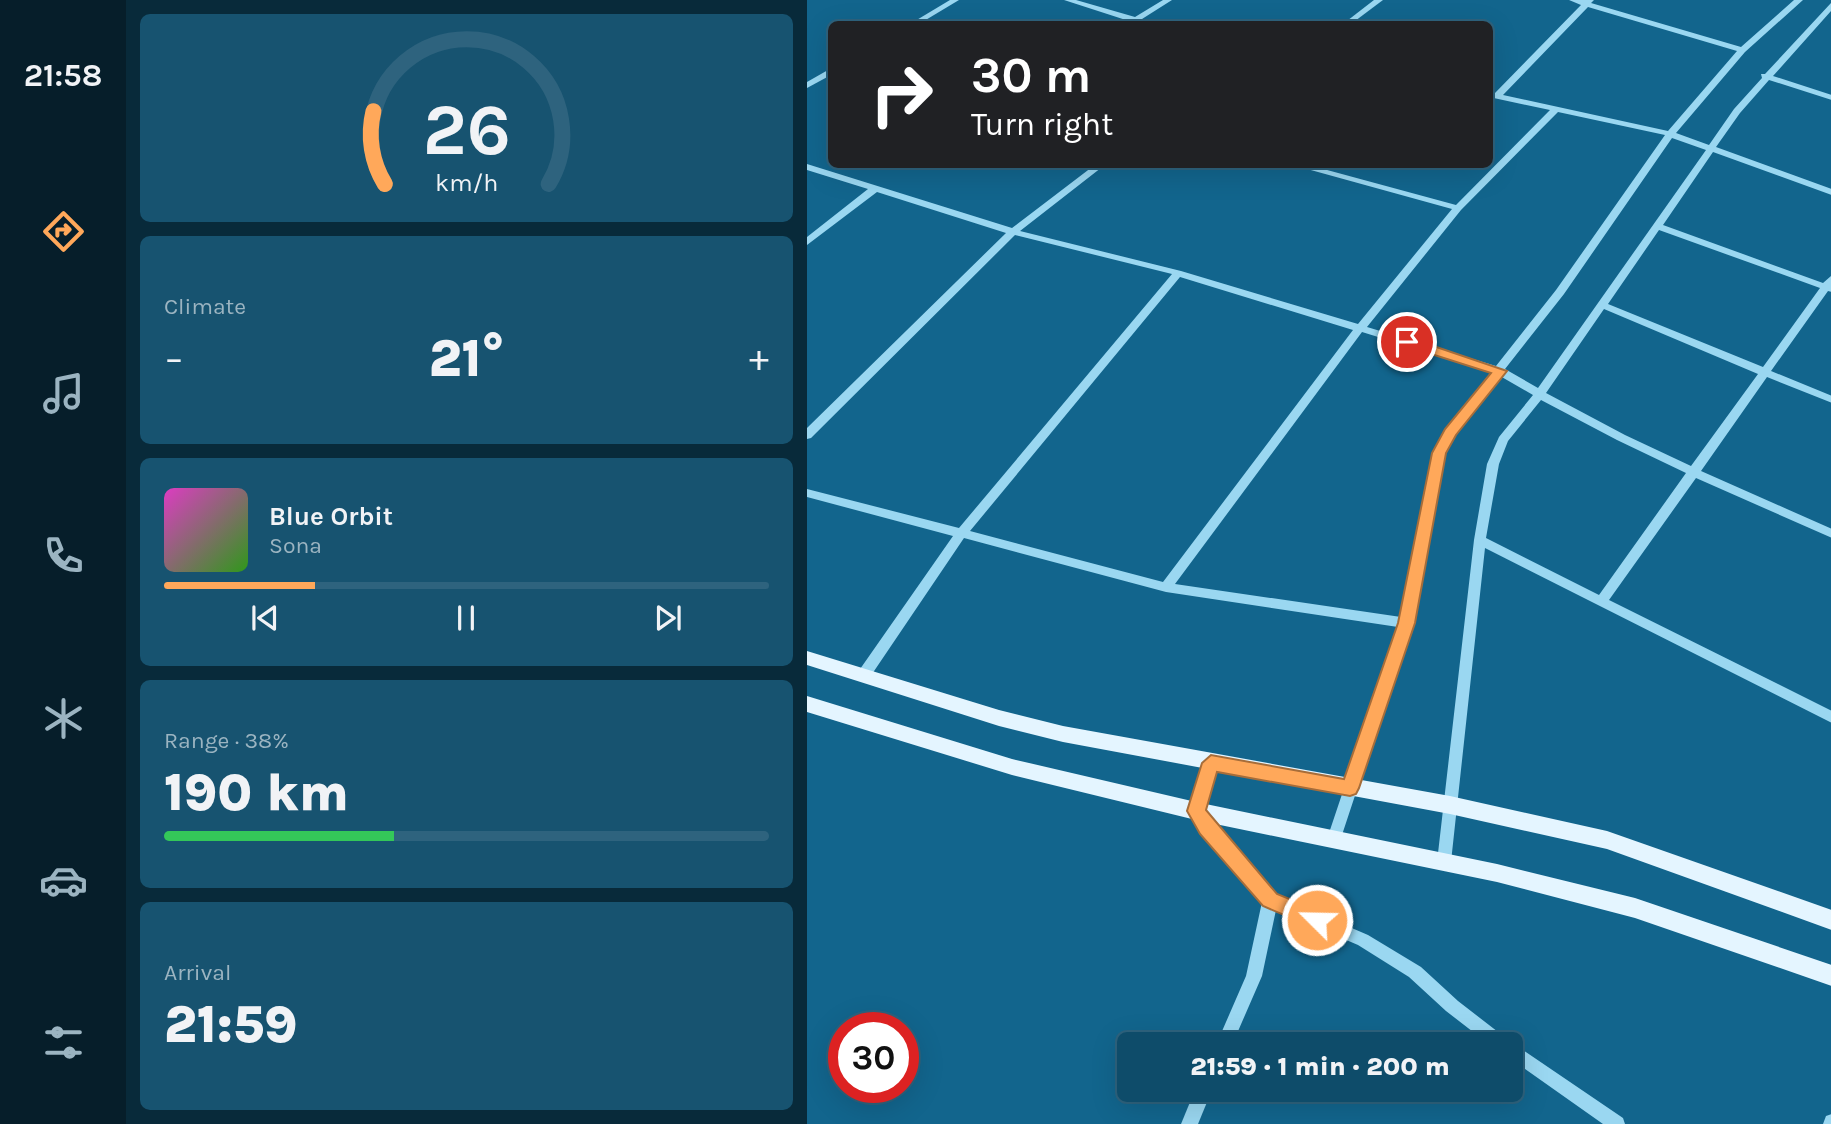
<!DOCTYPE html>
<html lang="en">
<head>
<meta charset="utf-8">
<style>
  body { margin:0; font-family:Karla,sans-serif; background:#175370; color:#f1f3f6; height:100vh; display:flex; flex-direction:column; font-size:26px; white-space:nowrap }
  * { box-sizing:border-box; margin:0 }
  p { font-size:23px; color:#9bb4c1 }
  .icon { flex:none; width:38px; height:38px; fill:none; stroke:currentColor; stroke-width:2; stroke-linecap:round; stroke-linejoin:round }
  .map { position:relative; flex:1; overflow:hidden }
  .sheet { display:flex; flex-direction:column; gap:14px; padding:14px; background:#082a3a; width:681px }
  .sheet>* { flex:none }
  .guide { position:absolute; left:21px; top:21px; width:665px; height:147px; border-radius:10px; box-shadow:0 7px 28px #0002,0 0 0 2px #2e637e; background:#202124; color:#fff; overflow:hidden }
  .speed { position:absolute; left:21px; top:1012px; display:flex; gap:14px; font-size:35px; font-weight:700; text-align:center }
  .speed>* { display:grid; place-content:center; width:91px; height:91px; border-radius:50%; background:#0e4c6a; box-shadow:0 7px 28px #0002,0 0 0 2px #2e637e; line-height:1 }
  .speed .limit { border:10px solid #d22; background:#fff; color:#111 }
  .pin { position:absolute; display:grid; place-items:center; width:60px; height:60px; color:#fff; margin:-30px; border:4px solid #fff; border-radius:50%; box-shadow:0 2px 7px #0007 }
  .me { position:absolute; width:77px; margin:-38px; rotate:293deg; stroke-linejoin:round; filter:drop-shadow(0 0 5px #0008) }
  .turn { display:flex; align-items:center; gap:24px; height:147px; padding:0 28px; font-size:32px }
  .turn .icon { width:91px; height:91px; stroke-width:2.5 }
  .turn b { display:block; font-size:49px; line-height:60px }
  .big { font-size:52px; font-weight:800; line-height:1.1 }
  .sheet .tile { flex:1; display:flex; flex-direction:column; justify-content:center; gap:10px; min-width:0; padding:0 24px; border-radius:10px; background:#175370 }
  .sheet .dial { align-items:center; gap:0 }
  .dial svg { height:182px; overflow:visible; fill:none; stroke:#2e637e; stroke-width:7; stroke-linecap:round; text-anchor:middle }
  .dial text { fill:#f1f3f6; stroke:none }
  .song { display:flex; align-items:center; gap:21px }
  .cover { width:84px; height:84px; border-radius:10px; background:linear-gradient(135deg,hsl(310 70% 55%),hsl(110 70% 35%)) }
  .played { height:7px; border-radius:4px; background:linear-gradient(90deg,#ffa85a 25%,#2e637e 25%) }
  .keys { display:flex; justify-content:space-around; direction:ltr }
  .heat { display:flex; justify-content:space-between; align-items:center; font-size:38px; direction:ltr }
  .charge { height:10px; border-radius:5px; background:linear-gradient(90deg,#34c759 38%,#2e637e 0) }
  .trip { position:absolute; left:310px; top:1032px; width:406px; height:70px; border-radius:10px; background:#0e4c6a; box-shadow:0 7px 28px #0002,0 0 0 2px #2e637e; font-weight:800; line-height:70px; text-align:center }
  main { display:flex; flex:1; min-height:0 }
  .tabs { display:flex; flex-direction:column; width:126px; justify-content:space-around; align-items:center; background:#061e2a; color:#9bb4c1 }
  .tabs .icon { width:49px; height:49px }
  .tabs .active { color:#ffa85a }
  .tabs b { font-size:32px; color:#f1f3f6 }
  .map>svg:first-child { display:block }
  .lines { fill:none; stroke-linecap:round; stroke-linejoin:round }
  .minor { fill:#9ad7f1; fill-rule:evenodd }
  .major { fill:#e4f5ff; fill-rule:evenodd }
  .route { fill:#ffa85a; stroke:#a66d3a; stroke-width:2 }
</style>
</head>
<body>
<main>
<nav class="tabs">
<b>21:58</b>
<svg class="icon active" aria-label="directions" viewBox="0 0 24 24"><path d="M12 3l9 9-9 9-9-9zM9 14v-3h6M13 9l2 2-2 2"/></svg>
<svg class="icon" aria-label="music" viewBox="0 0 24 24"><path d="M9 18V5l10-2v13"/><circle cx="6" cy="18" r="3"/><circle cx="16" cy="16" r="3"/></svg>
<svg class="icon" aria-label="phone" viewBox="0 0 24 24"><path d="M5 4h4l2 5-3 2q2 4 5 5l2-3 5 2v4C11 20 4 13 5 4z"/></svg>
<svg class="icon" aria-label="climate" viewBox="0 0 24 24"><path d="M12 3v18M4 7l16 10M4 17L20 7"/></svg>
<svg class="icon" aria-label="car" viewBox="0 0 24 24"><path d="M5 17H2v-5l4-1 3-4h7l3 4 3 1v5h-3M9 17h6M6 11h13"/><circle cx="7" cy="17" r="2"/><circle cx="17" cy="17" r="2"/></svg>
<svg class="icon" aria-label="filters" viewBox="0 0 24 24"><path d="M4 7h16M4 17h16"/><circle cx="9" cy="7" r="2"/><circle cx="15" cy="17" r="2"/></svg>
</nav>
<section class="sheet">
<div class="tile dial"><svg viewBox="0 0 100 80">
<path d="M14 69A42 42 0 1 1 86 69"/>
<path d="M14 69A42 42 0 0 1 9 37" stroke="#ffa85a"/>
<text x="50" y="56" font-size="32" font-weight="700">26</text>
<text x="50" y="72" font-size="11">km/h</text>
</svg></div>
<div class="tile"><p>Climate</p>
<div class="heat"><a>−</a><b class="big">21°</b><a>+</a></div>
</div>
<div class="tile">
<div class="song"><i class="cover"></i><div><b>Blue Orbit</b><p>Sona</p></div></div>
<div class="played"></div>
<div class="keys"><svg class="icon" aria-label="previous" viewBox="0 0 24 24"><path d="M18 5L8 12l10 7zM5 5v14"/></svg><svg class="icon" aria-label="pause" viewBox="0 0 24 24"><path d="M8 5v14M16 5v14"/></svg><svg class="icon" aria-label="next" viewBox="0 0 24 24"><path d="M6 5l10 7-10 7zM19 5v14"/></svg></div>
</div>
<div class="tile"><p>Range · 38%</p><b class="big">190 km</b><div class="charge"></div></div>
<div class="tile"><p>Arrival</p><b class="big">21:59</b></div>
</section>
<div class="map">
<svg width="1025" height="1124" viewBox="0 0 1025 1124">
  <rect width="100%" height="100%" fill="#12658d"/>
  <g class="lines">
    <!-- minor -->
    <g class="minor">
      <polygon points="143,0 152,0 112,24 103,24"/>
      <polygon points="257,0 269,0 328,17 356,0 365,0 335,19 347,22 348,24 325,22"/>
      <polygon points="567,0 576,0 544,24 536,24"/>
      <path d="M762,0H787L784,3L934,47L987,0H996L938,52L869,133L902,145L927,109L955,78L954,74H958L1025,2V10L966,76L1025,95V100L962,80L933,113L909,147L1025,189V195L906,152L856,225L1016,283L1025,275V292L1021,291L964,371L1025,396V403L960,377L894,471L1025,529V538L889,478L802,600L1025,711V723L678,548L644,862L642,867L637,869L632,867L630,862L667,540L680,464L692,437L726,395L693,376L648,434L638,453L605,623L532,844L527,845L522,844L520,839L591,627L359,592L157,538L61,680L56,681L51,680L49,676L51,672L146,536L0,497V489L152,528L365,274L208,235L4,438L0,439V428L199,233L70,192L0,245V237L61,189L0,170V164L205,228L289,164H299L213,231L374,271L551,324L645,209L482,164H498L649,205L743,110L682,97V92L688,93L774,5ZM781,7L930,51L861,131L696,95ZM751,112L858,135L749,290L689,366L560,327L654,210ZM865,138L899,150L731,388L698,369L757,294ZM852,230L1013,288L956,367L801,304ZM373,277L546,330L356,582L163,531ZM797,309L951,374L884,466L818,435L739,393ZM555,332L684,372L639,429L626,453L594,617L368,584ZM734,400L810,440L879,473L792,595L679,538L692,464L701,441Z"/>
      <polygon points="21,70 24,70 24,75 0,88 0,82"/>
      <polygon points="404,757 409,759 411,763 396,810 405,824 468,895 561,935 614,967 651,1001 704,1042 816,1118 818,1124 796,1124 704,1059 704,1045 683,1045 639,1011 602,977 551,945 469,910 455,976 425,1045 409,1045 439,976 455,902 395,832 382,811 397,763 399,759"/>
      <polygon points="388,1090 405,1090 391,1124 374,1124"/>
      <polygon points="1025,1114 1025,1124 1016,1124 1019,1116"/>
    </g>
    <!-- major -->
    <g class="major">
      <polygon points="0,651 192,710 256,726 643,796 800,831 1025,910 1025,930 800,849 643,814 256,742 192,726 0,665"/>
      <polygon points="0,696 205,759 389,802 690,864 828,898 1025,965 1025,986 828,918 690,882 389,820 205,775 0,712"/>
    </g>
  </g>
  <!-- route -->
  <polygon class="route" points="600,337 700,371 649,435 639,453 608,623 552,788 549,794 543,796 410,772 399,810 470,894 517,913 519,920 517,926 510,929 456,906 393,834 380,811 395,763 404,755 537,779 591,623 625,453 638,429 684,373 596,345 596,339"/>
</svg>
<div class="speed"><div class="limit">30</div></div>
<div class="pin" style="left:600px;top:342px;background:#d93025"><svg class="icon" aria-label="arrive" viewBox="0 0 24 24"><path d="M6 21V4h12l-3 4 3 4H6"/></svg></div>
<svg class="me" style="left:510px;top:920px" viewBox="-20 -20 40 40"><circle r="17" fill="#ffa85a" stroke="#fff" stroke-width="3"/><path d="M0-11L8 9 0 5-8 9z" fill="#fff"/></svg>
<div class="trip">21:59 · 1 min · 200 m</div>
<div class="guide">
<div class="turn"><svg class="icon" aria-label="right" viewBox="0 0 24 24"><path d="M7 20v-9h11M14 6l5 5-5 5"/></svg><div><b>30 m</b>Turn right</div></div>
</div>
</div>
</main>
</body>
</html>
